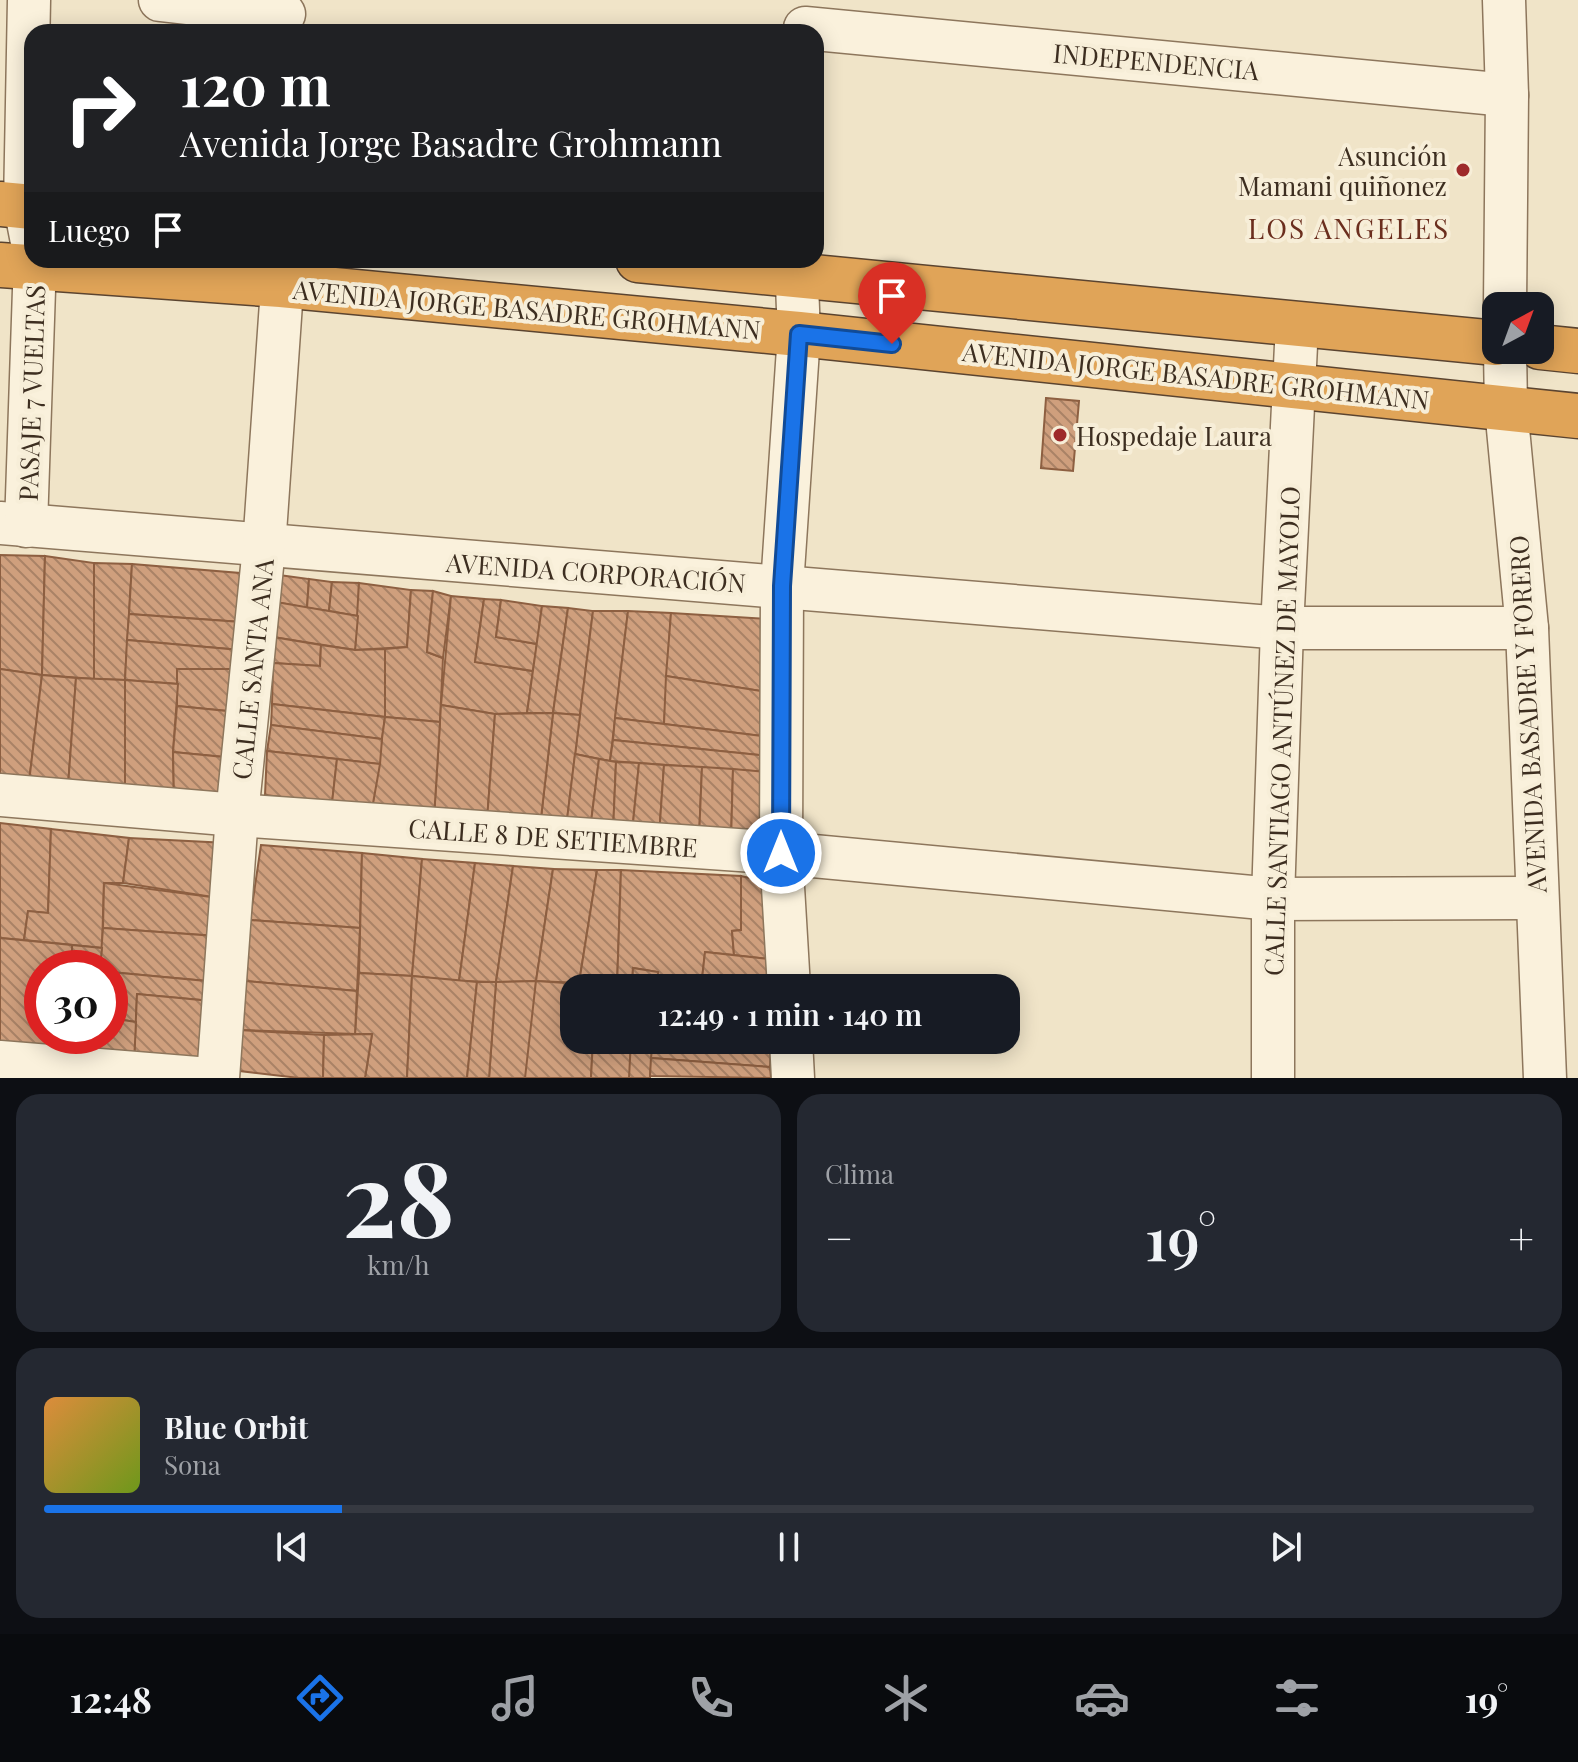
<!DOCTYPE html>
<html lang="es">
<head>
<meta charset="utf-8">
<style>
  body { margin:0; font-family:"Playfair Display",serif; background:#242831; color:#f1f3f6; height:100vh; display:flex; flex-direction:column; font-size:30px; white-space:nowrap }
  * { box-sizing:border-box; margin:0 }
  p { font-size:26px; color:#9ea1a6 }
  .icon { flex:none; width:44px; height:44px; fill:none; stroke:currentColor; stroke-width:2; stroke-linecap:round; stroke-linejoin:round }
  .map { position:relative; height:1078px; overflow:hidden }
  .side { display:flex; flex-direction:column; gap:16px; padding:16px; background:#0d0f14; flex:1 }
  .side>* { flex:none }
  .guide { position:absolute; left:24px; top:24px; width:800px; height:244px; border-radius:24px; box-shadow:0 4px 20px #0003; background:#202124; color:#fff; overflow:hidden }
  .needle { width:52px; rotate:41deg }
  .controls { position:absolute; left:1482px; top:292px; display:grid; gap:16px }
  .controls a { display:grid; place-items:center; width:72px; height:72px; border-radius:16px; background:#171b24; box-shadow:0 4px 20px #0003; font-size:40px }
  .speed { position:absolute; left:24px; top:950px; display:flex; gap:16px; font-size:40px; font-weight:700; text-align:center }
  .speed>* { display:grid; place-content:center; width:104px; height:104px; border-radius:50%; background:#171b24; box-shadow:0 4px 20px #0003; line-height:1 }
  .speed .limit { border:12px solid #d22; background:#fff; color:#111 }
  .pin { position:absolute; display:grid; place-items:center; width:68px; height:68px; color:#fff; margin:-82px -34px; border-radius:50% 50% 50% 0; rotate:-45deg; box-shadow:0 0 8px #0007 }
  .pin .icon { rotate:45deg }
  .me { position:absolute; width:88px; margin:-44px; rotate:0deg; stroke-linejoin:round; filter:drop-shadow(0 0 6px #0008) }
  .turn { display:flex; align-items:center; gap:28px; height:168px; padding:0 24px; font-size:36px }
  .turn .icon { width:104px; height:104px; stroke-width:2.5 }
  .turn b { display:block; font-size:56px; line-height:68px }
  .then { display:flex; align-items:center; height:76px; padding:0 24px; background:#0003; gap:16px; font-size:30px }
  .big { font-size:60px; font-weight:600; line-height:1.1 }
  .side .widget { flex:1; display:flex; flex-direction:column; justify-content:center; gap:12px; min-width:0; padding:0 28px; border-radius:24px; background:#242831 }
  .side .dial { align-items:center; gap:0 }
  .dial b { font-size:104px; line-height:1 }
  .song { display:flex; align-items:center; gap:24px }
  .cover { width:96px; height:96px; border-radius:12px; background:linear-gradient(135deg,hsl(30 70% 55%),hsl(80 70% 35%)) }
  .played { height:8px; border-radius:4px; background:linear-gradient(90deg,#1a73e8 20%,#363941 20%) }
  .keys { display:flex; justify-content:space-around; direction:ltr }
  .heat { display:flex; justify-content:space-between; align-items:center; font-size:44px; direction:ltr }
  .side .tiles { flex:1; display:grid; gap:16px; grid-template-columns:1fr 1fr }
  .widget:last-child { grid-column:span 2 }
  .trip { position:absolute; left:560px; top:974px; width:460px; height:80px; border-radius:24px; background:#171b24; box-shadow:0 4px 20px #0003; font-weight:600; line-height:80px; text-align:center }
  .menu { display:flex; height:128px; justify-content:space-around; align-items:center; background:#090b0e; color:#9ea1a6 }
  .menu .icon { width:56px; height:56px }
  .menu .current { color:#1a73e8 }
  .menu b { font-size:36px; color:#f1f3f6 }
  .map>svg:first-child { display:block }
  .building { fill:url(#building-back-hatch); stroke:#8d5f41; stroke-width:2 }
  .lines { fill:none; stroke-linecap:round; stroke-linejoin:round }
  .minor-casing { stroke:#8d765c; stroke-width:45 }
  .highway-casing { stroke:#5b4430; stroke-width:47 }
  .minor { stroke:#faf1dc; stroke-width:42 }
  .highway { stroke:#e0a458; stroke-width:44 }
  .route-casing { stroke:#114b97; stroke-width:20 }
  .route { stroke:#1a73e8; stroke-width:14 }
  .poi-dot { fill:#9e2a2b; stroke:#f7eed8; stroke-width:3 }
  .labels { text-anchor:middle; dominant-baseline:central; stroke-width:8; stroke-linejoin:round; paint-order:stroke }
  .street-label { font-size:26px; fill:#3d2e20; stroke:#f7eed8 }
  .poi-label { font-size:26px; fill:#3d2e20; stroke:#f7eed8; text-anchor:end }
  .neighbourhood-label { font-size:28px; letter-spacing:2px; fill:#6b2e1e; stroke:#f7eed8 }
</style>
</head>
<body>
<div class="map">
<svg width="1578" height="1078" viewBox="0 0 1578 1078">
  <defs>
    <pattern id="building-back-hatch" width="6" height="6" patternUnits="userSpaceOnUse" patternTransform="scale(2)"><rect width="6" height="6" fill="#cf9f7d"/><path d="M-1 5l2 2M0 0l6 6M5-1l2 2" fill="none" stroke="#a98266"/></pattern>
  </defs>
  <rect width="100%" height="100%" fill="#f0e4c8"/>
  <!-- building -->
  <g class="building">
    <polygon points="1046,398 1079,401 1073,471 1041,468"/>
    <polygon points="0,555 45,556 42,675 0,669"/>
    <polygon points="45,556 94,563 94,679 42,675"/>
    <polygon points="94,563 132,564 125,680 94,679"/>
    <polygon points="132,564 240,573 241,622 129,614"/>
    <polygon points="279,575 309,579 307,608 276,602"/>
    <polygon points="309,579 332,582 329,611 307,608"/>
    <polygon points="332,582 359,583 358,616 329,611"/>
    <polygon points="359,583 411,590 407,647 355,650"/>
    <polygon points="411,590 433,591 427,652 443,658 440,722 385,717 385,649 407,647"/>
    <polygon points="433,591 451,596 443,658 427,652"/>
    <polygon points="451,596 484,599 475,662 533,671 527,713 495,714 441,705"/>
    <polygon points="484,599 501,600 496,637 537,644 533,671 475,662"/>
    <polygon points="501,600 542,606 537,644 496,637"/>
    <polygon points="276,602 358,616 355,650 273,637"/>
    <polygon points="542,606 568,608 553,713 527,713"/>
    <polygon points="568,608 593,611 580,715 553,713"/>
    <polygon points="593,611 628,611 610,761 575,754"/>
    <polygon points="628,611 671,613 664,724 615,718"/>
    <polygon points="671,613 770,619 767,692 666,676"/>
    <polygon points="129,614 241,622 240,650 127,640"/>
    <polygon points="273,637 321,645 320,666 273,663"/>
    <polygon points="127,640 240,650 236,669 177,669 178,684 125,680"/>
    <polygon points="321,645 355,650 385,649 385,717 272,704 273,663 320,666"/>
    <polygon points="0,669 42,675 29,782 0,780"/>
    <polygon points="177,669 236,669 237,712 177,706"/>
    <polygon points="42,675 76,678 68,786 29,782"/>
    <polygon points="666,676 767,692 770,737 664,724"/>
    <polygon points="76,678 125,680 125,793 68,786"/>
    <polygon points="125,680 178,684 173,752 174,799 125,793"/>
    <polygon points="272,704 385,717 382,739 271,725"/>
    <polygon points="441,705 495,714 487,820 434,818"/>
    <polygon points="177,706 237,712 234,758 173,752"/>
    <polygon points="553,713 580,715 566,828 540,827"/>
    <polygon points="553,713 540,827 487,820 495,714"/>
    <polygon points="385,717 440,722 434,818 372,809"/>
    <polygon points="615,718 770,737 769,756 613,740"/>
    <polygon points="271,725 382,739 380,764 267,751"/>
    <polygon points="613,740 769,756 767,772 610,761"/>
    <polygon points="267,751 337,759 332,803 265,795"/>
    <polygon points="173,752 234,758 232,797 174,799"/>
    <polygon points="575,754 599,759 590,830 566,828"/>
    <polygon points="337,759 380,764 372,809 332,803"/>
    <polygon points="599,759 616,762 613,832 590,830"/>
    <polygon points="616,762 639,763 632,833 613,832"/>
    <polygon points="639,763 664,765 659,836 632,833"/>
    <polygon points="664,765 702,767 699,838 659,836"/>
    <polygon points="702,767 733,769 731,841 699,838"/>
    <polygon points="733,769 767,772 767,842 731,841"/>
    <polygon points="0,823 51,829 48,913 28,911 24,940 0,938"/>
    <polygon points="51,829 129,838 123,883 104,883 102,948 24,940 28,911 48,913"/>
    <polygon points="129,838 227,843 219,898 123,883"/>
    <polygon points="261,845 362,853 360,928 250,920"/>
    <polygon points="362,853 422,859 412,976 359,973"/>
    <polygon points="422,859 475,863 459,981 412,976"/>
    <polygon points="475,863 513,866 496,982 459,981"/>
    <polygon points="513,866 553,869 536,981 496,982"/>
    <polygon points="553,869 597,870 579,983 536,981"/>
    <polygon points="597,870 621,870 617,986 579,983"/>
    <polygon points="621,870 741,876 741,930 732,931 734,955 705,952 701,988 657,988 658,972 633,968 632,987 617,986"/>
    <polygon points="741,876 780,885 777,960 734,955 732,931 741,930"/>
    <polygon points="104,883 219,898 216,936 103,928"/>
    <polygon points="250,920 360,928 357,991 246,981"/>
    <polygon points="103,928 216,936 217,982 110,972 110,968 100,968"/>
    <polygon points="0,938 72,945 72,968 42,968 42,1036 71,1036 71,1061 0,1055"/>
    <polygon points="72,945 102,948 100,968 72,968"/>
    <polygon points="705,952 777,960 774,988 701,988"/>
    <polygon points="633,968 658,972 657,988 632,988"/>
    <polygon points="110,972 217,982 211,1001 137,994 136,1022 110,1018"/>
    <polygon points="359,973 412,976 407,1078 365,1078 372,1034 355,1034"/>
    <polygon points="412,976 477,982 467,1078 407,1078"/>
    <polygon points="246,981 357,991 355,1034 239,1030"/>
    <polygon points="536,981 528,1078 489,1078 496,982"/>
    <polygon points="536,981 596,985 596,988 574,988 574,1040 593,1040 591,1078 525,1078"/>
    <polygon points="477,982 496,982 489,1078 467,1078"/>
    <polygon points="137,994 211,1001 207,1070 134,1062"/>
    <polygon points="110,1018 136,1022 134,1062 71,1061 71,1036 110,1036"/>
    <polygon points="239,1030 324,1035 323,1078 299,1078 240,1071"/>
    <polygon points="372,1034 365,1078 323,1078 324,1035"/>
    <polygon points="593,1040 631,1040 630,1078 591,1078"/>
    <polygon points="631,1040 653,1040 650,1078 629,1078"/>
    <polygon points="653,1040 771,1040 770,1067 651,1058"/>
    <polygon points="651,1058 770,1067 771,1078 650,1076"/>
  </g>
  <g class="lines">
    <!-- minor casing -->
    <g class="minor-casing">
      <g id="minor">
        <polyline points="29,0 25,206 32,242"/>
        <polyline points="160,0 284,14"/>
        <polyline points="1504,0 1507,95 1505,306"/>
        <polyline points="805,28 1507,95"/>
        <polyline points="1505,350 1506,408 1527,628 1545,1078"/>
        <polyline points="0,523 1282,628 1527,628"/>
        <polyline points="26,526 35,260"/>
        <polyline points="0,795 237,815 781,853 1273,899 1537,898"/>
        <polyline points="789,988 781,853 782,586 799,334 796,260"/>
        <polyline points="791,1040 793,1078"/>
        <polyline points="0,1062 197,1078"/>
        <polyline points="218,1078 237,815 264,547 284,260"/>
        <polyline points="1273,1078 1273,899 1282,628 1297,325"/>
      </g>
    </g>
    <!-- highway casing -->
    <g class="highway-casing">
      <g id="highway">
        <polyline points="0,204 32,207"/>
        <polyline points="638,260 1496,343"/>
        <polyline points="0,265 281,285 799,334 1578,416"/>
        <polyline points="1540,347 1578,351"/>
      </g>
    </g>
    <!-- minor -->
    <use href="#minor" class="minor"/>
    <!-- highway -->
    <use href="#highway" class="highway"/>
  </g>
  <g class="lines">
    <!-- route casing -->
    <g class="route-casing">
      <polyline id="route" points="781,853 782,586 799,334 892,344"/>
    </g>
    <!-- route -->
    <use href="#route" class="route"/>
  </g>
  <!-- markers -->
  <g class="poi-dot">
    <circle cx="1463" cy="170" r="8"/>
    <circle cx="1060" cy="435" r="8"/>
  </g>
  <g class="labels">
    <!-- street labels -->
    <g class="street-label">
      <text transform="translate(1156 61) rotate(5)">INDEPENDENCIA</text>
      <text transform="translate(527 309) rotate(5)">AVENIDA JORGE BASADRE GROHMANN</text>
      <text transform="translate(1196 375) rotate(6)">AVENIDA JORGE BASADRE GROHMANN</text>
      <text transform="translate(31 393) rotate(-88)">PASAJE 7 VUELTAS</text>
      <text transform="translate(596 572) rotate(4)">AVENIDA CORPORACIÓN</text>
      <text transform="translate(252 669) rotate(-84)">CALLE SANTA ANA</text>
      <text transform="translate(1527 714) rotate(-93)">AVENIDA BASADRE Y FORERO</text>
      <text transform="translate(1281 731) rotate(-88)">CALLE SANTIAGO ANTÚNEZ DE MAYOLO</text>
      <text transform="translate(553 837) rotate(4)">CALLE 8 DE SETIEMBRE</text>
    </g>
    <!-- poi labels -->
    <g class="poi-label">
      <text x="1447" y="155">Asunción<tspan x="1447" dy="30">Mamani quiñonez</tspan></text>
      <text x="1076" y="435" text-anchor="start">Hospedaje Laura</text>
    </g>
    <!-- neighbourhood labels -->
    <g class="neighbourhood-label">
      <text x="1349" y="227">LOS ANGELES</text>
    </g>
  </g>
</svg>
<div class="controls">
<a><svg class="needle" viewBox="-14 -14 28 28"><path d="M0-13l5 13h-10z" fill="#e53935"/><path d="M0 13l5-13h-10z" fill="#9ea1a6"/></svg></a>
</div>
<div class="speed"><div class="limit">30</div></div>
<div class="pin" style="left:892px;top:344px;background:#d93025"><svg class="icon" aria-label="arrive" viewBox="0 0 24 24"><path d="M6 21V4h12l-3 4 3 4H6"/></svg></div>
<svg class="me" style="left:781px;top:853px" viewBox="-20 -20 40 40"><circle r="17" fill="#1a73e8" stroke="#fff" stroke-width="3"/><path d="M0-11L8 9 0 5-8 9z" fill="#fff"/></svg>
<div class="trip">12:49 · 1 min · 140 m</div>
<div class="guide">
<div class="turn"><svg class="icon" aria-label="right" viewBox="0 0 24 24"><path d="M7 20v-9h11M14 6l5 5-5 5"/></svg><div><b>120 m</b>Avenida Jorge Basadre Grohmann</div></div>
<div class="then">Luego<svg class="icon" aria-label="arrive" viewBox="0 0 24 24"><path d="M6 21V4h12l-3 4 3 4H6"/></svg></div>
</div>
</div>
<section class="side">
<div class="tiles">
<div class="widget dial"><b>28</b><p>km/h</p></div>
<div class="widget"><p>Clima</p>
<div class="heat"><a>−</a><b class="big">19°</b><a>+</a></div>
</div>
<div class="widget">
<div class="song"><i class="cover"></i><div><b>Blue Orbit</b><p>Sona</p></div></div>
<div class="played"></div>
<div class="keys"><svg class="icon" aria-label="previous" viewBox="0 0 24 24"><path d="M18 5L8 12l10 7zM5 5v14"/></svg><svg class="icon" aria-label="pause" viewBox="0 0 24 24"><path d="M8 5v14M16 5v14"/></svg><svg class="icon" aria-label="next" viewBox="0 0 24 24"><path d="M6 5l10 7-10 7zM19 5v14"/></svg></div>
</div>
</div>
</section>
<nav class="menu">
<b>12:48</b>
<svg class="icon current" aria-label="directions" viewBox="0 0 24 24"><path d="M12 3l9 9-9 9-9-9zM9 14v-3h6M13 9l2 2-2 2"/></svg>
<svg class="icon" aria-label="music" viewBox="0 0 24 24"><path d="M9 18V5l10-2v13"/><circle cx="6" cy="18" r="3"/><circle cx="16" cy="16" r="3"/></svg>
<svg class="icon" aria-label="phone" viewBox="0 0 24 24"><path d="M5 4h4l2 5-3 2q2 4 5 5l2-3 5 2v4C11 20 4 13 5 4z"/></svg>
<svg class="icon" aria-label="climate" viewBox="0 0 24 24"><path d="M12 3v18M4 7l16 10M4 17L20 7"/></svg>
<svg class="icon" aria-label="car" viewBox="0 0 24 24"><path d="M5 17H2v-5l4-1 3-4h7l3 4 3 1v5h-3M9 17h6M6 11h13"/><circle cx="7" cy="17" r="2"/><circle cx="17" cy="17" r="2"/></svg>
<svg class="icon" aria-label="filters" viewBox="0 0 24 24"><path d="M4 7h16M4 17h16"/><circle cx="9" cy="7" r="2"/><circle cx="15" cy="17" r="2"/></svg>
<b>19°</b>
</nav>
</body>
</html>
